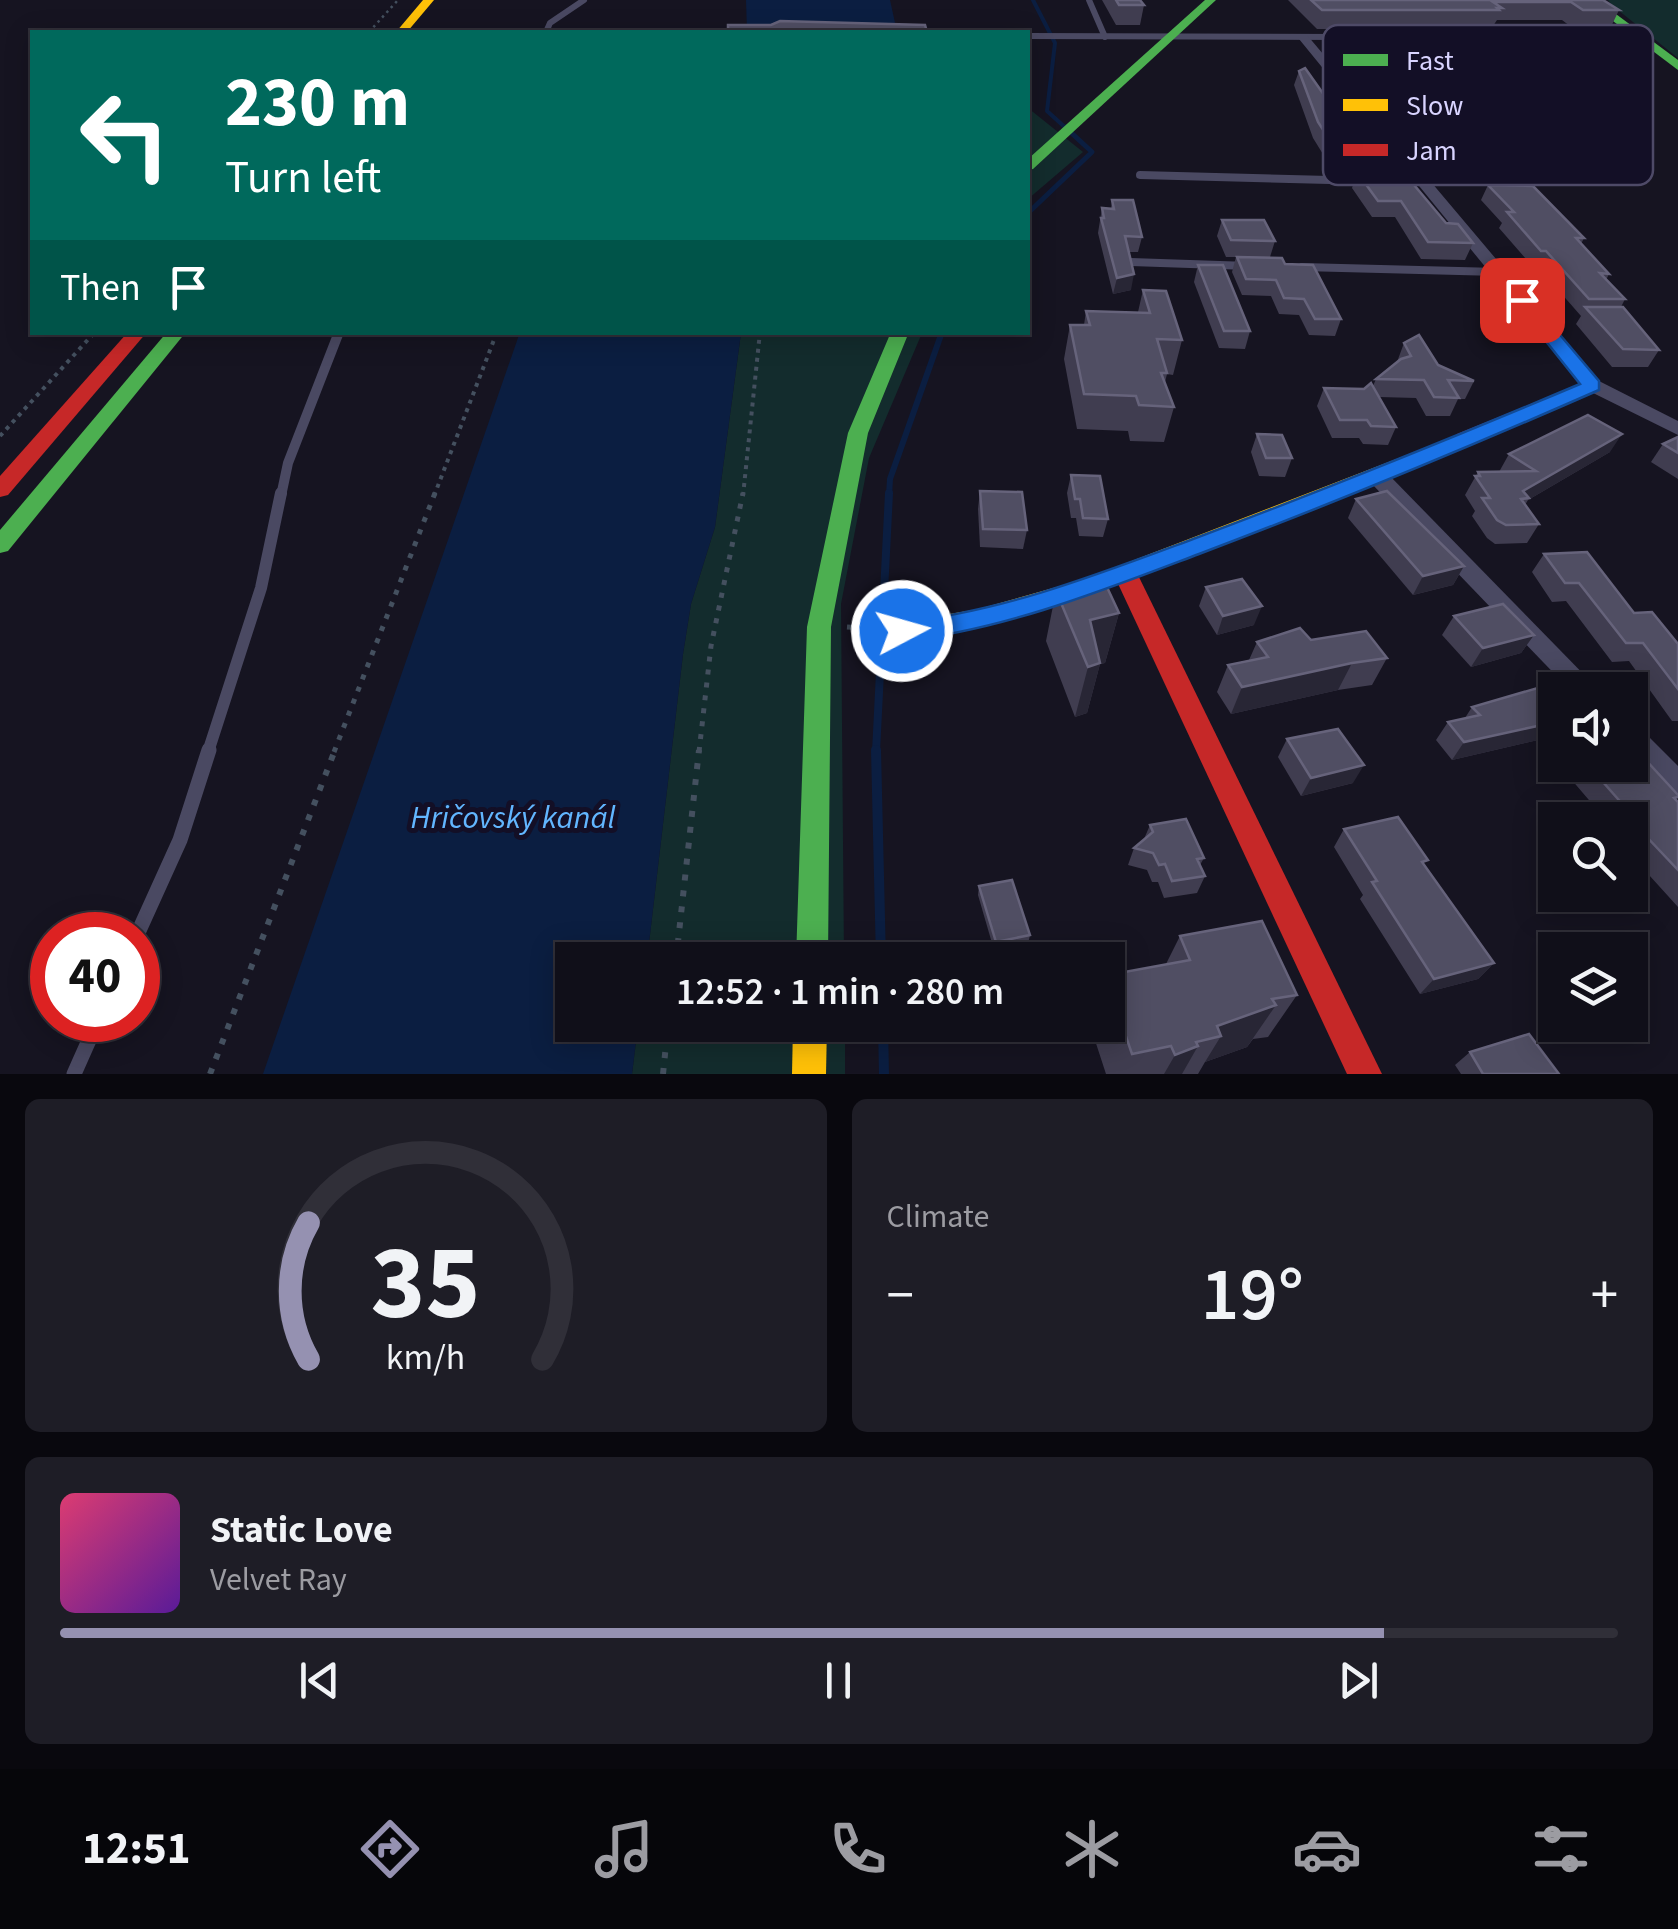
<!DOCTYPE html>
<html lang="en">
<head>
<meta charset="utf-8">
<style>
  body { margin:0; font-family:"Source Sans 3",sans-serif; background:#1e1d26; color:#f1f3f6; height:100vh; display:flex; flex-direction:column; font-size:38px; white-space:nowrap }
  * { box-sizing:border-box; margin:0 }
  p { font-size:32px; color:#9c9ca2 }
  .icon { flex:none; width:55px; height:55px; fill:none; stroke:currentColor; stroke-width:2; stroke-linecap:round; stroke-linejoin:round }
  .map { position:relative; height:1074px; overflow:hidden }
  .details { display:flex; flex-direction:column; gap:25px; padding:25px; background:#09080e; flex:1 }
  .details>* { flex:none }
  .guide { position:absolute; left:30px; top:30px; width:1000px; height:305px; border-radius:0px; box-shadow:0 5px 25px #0003,0 0 0 2px #302f38; background:#00695c; color:#fff; overflow:hidden }
  .controls { position:absolute; left:1538px; top:672px; display:grid; gap:20px }
  .controls a { display:grid; place-items:center; width:110px; height:110px; border-radius:0px; background:#100f19; box-shadow:0 5px 25px #0003,0 0 0 2px #302f38; font-size:50px }
  .speed { position:absolute; left:30px; top:912px; display:flex; gap:20px; font-size:50px; font-weight:700; text-align:center }
  .speed>* { display:grid; place-content:center; width:130px; height:130px; border-radius:50%; background:#100f19; box-shadow:0 5px 25px #0003,0 0 0 2px #302f38; line-height:1 }
  .speed .limit { border:15px solid #d22; background:#fff; color:#111 }
  .pin { position:absolute; display:grid; place-items:center; width:85px; height:85px; color:#fff; margin:-42px; border-radius:20px; box-shadow:0 5px 15px #0006 }
  .me { position:absolute; width:110px; margin:-55px; rotate:84deg; stroke-linejoin:round; filter:drop-shadow(0 0 8px #0008) }
  .turn { display:flex; align-items:center; gap:35px; height:210px; padding:0 30px; font-size:45px }
  .turn .icon { width:130px; height:130px; stroke-width:2.5 }
  .turn b { display:block; font-size:70px; line-height:85px }
  .then { display:flex; align-items:center; height:95px; padding:0 30px; background:#0003; gap:20px; font-size:38px }
  .big { font-size:75px; font-weight:600; line-height:1.1 }
  .details .card { flex:1; display:flex; flex-direction:column; justify-content:center; gap:15px; min-width:0; padding:0 35px; border-radius:15px; background:#1e1d26 }
  .details .dial { align-items:center; gap:0 }
  .dial svg { height:260px; overflow:visible; fill:none; stroke:#302f38; stroke-width:7; stroke-linecap:round; text-anchor:middle }
  .dial text { fill:#f1f3f6; stroke:none }
  .song { display:flex; align-items:center; gap:30px }
  .cover { width:120px; height:120px; border-radius:15px; background:linear-gradient(135deg,hsl(340 70% 55%),hsl(270 70% 35%)) }
  .played { height:10px; border-radius:5px; background:linear-gradient(90deg,#9591b1 85%,#302f38 85%) }
  .keys { display:flex; justify-content:space-around; direction:ltr }
  .heat { display:flex; justify-content:space-between; align-items:center; font-size:55px; direction:ltr }
  .details .tiles { flex:1; display:grid; gap:25px; grid-template-columns:1fr 1fr }
  .card:last-child { grid-column:span 2 }
  .trip { position:absolute; left:555px; top:942px; width:570px; height:100px; border-radius:0px; background:#100f19; box-shadow:0 5px 25px #0003,0 0 0 2px #302f38; font-weight:600; line-height:100px; text-align:center }
  .dock { display:flex; height:160px; justify-content:space-around; align-items:center; background:#06060a; color:#9c9ca2 }
  .dock .icon { width:70px; height:70px }
  .dock .current { color:#9591b1 }
  .dock b { font-size:45px; color:#f1f3f6 }
  .map>svg:first-child { display:block }
  .green { fill:#132c2d }
  .water { fill:#0b1e41 }
  .lines { fill:none; stroke-linecap:round; stroke-linejoin:round }
  .stream-far4 { stroke:#0b1e41; stroke-width:4 }
  .stream-far3 { stroke:#0b1e41; stroke-width:5 }
  .stream-far2 { stroke:#0b1e41; stroke-width:6 }
  .stream-far1 { stroke:#0b1e41; stroke-width:8 }
  .stream { stroke:#0b1e41; stroke-width:10 }
  .path-far3 { stroke:#44505f; stroke-width:2.5; stroke-dasharray:2.5 4; stroke-linecap:butt }
  .path-far2 { stroke:#44505f; stroke-width:4; stroke-dasharray:4 5; stroke-linecap:butt }
  .path-far1 { stroke:#44505f; stroke-width:5; stroke-dasharray:5 8; stroke-linecap:butt }
  .path { stroke:#44505f; stroke-width:6; stroke-dasharray:6 10; stroke-linecap:butt }
  .lane-far4 { stroke:#4a4962; stroke-width:6 }
  .lane-far3 { stroke:#4a4962; stroke-width:8 }
  .lane-far2 { stroke:#4a4962; stroke-width:10 }
  .lane-far1 { stroke:#4a4962; stroke-width:12 }
  .lane { stroke:#4a4962; stroke-width:15 }
  .street { fill:#4a4962; fill-rule:evenodd }
  .fast { fill:#4caf50; fill-rule:evenodd }
  .slow { fill:#ffc107; fill-rule:evenodd }
  .jam { fill:#c62828; fill-rule:evenodd }
  .wall { fill:#403d50 }
  .shaded-wall { fill:#282635 }
  .building { fill:#504e63; stroke:#66637b; stroke-width:2.5 }
  .route { fill:#1a73e8; stroke:#114b97; stroke-width:2.5 }
  .labels { text-anchor:middle; dominant-baseline:central; stroke-width:10; stroke-linejoin:round; paint-order:stroke }
  .near-water-label { font-size:32px; font-style:italic; fill:#62b6ff; stroke:#130f26 }
  .key { fill:#130f26; stroke:#4e4a67; stroke-width:2.5 }
  .key-label { font-size:28px; fill:#d9d4ff }
</style>
</head>
<body>
<div class="map">
<svg width="1678" height="1074" viewBox="0 0 1678 1074">
  <rect width="100%" height="100%" fill="#161421"/>
  <!-- green -->
  <g class="green">
    <polygon points="1608,0 1678,0 1678,58 1613,6"/>
    <polygon points="1028,108 1083,152 1028,199"/>
    <polygon points="741,333 922,333 869,458 841,604 844,960 647,960 683,654 691,604 715,527"/>
    <polygon points="638,1025 845,1025 845,1074 632,1074"/>
  </g>
  <!-- water -->
  <g class="water">
    <polygon points="746,0 890,0 897,32 747,32"/>
    <polygon points="520,332 741,333 715,527 691,604 683,654 647,960 572,960 572,1025 638,1025 632,1074 263,1074"/>
  </g>
  <g class="lines">
    <!-- stream-far4 -->
    <polyline class="stream-far4" points="1033,0 1055,43 1047,111 1068,130"/>
    <!-- stream-far3 -->
    <polyline class="stream-far3" points="1028,213 1092,152 1065,127"/>
    <!-- stream-far2 -->
    <polyline class="stream-far2" points="889,496 890,479 942,332"/>
    <!-- stream-far1 -->
    <polyline class="stream-far1" points="876,752 889,493"/>
    <!-- stream -->
    <g class="stream">
      <polyline points="876,750 881,960"/>
      <polyline points="883,1025 884,1074"/>
    </g>
    <!-- path-far3 -->
    <polyline class="path-far3" points="369,32 398,0"/>
    <!-- path-far2 -->
    <g class="path-far2">
      <polyline points="0,436 95,332"/>
      <polyline points="434,496 497,332"/>
      <polyline points="743,496 760,332"/>
    </g>
    <!-- path-far1 -->
    <g class="path-far1">
      <polyline points="847,627 876,629"/>
      <polyline points="334,752 435,493"/>
      <polyline points="699,752 711,646 743,493"/>
    </g>
    <!-- path -->
    <g class="path">
      <polyline points="676,960 699,750"/>
      <polyline points="210,1074 335,750"/>
      <polyline points="663,1074 668,1025"/>
    </g>
    <!-- lane-far4 -->
    <g class="lane-far4">
      <polyline points="1089,0 1105,37"/>
      <polyline points="546,32 550,23 584,0"/>
      <polyline points="1028,36 1343,37"/>
      <polyline points="1453,36 1638,36"/>
      <polyline points="1463,46 1523,99"/>
    </g>
    <!-- lane-far3 -->
    <g class="lane-far3">
      <polyline points="1140,175 1369,181"/>
      <polyline points="1131,262 1249,266"/>
      <polyline points="1302,267 1498,272"/>
    </g>
    <!-- lane-far2 -->
    <polyline class="lane-far2" points="281,496 288,463 339,332"/>
    <!-- lane-far1 -->
    <polyline class="lane-far1" points="208,752 261,588 281,493"/>
    <!-- lane -->
    <g class="lane">
      <polyline points="137,935 180,840 209,750"/>
      <polyline points="74,1074 98,1020"/>
    </g>
    <!-- street -->
    <g class="street">
      <polygon points="1299,35 1307,35 1599,381 1678,421 1678,435 1585,389 1299,39"/>
      <polygon points="1379,471 1387,473 1599,690 1570,690 1371,483 1368,478 1371,473"/>
      <polygon points="1630,724 1639,727 1678,766 1678,796 1668,792 1630,753"/>
    </g>
    <!-- fast -->
    <g class="fast">
      <polygon points="1205,0 1216,0 1033,169 1028,170 1028,159"/>
      <polygon points="1585,0 1597,0 1678,60 1678,70"/>
      <polygon points="167,332 186,332 8,551 0,553 0,530"/>
      <polygon points="891,332 909,332 868,433 831,627 828,960 796,960 807,627 848,433"/>
    </g>
    <!-- slow -->
    <g class="slow">
      <polygon points="423,0 434,0 407,32 396,32"/>
      <path d="M1464,433L1471,434L1474,439L1471,444C1285,518 1100,606 902,640L893,638L890,631L893,624L902,622L979,609L1085,579Z"/>
      <polygon points="793,1025 827,1025 826,1074 792,1074"/>
    </g>
    <!-- jam -->
    <g class="jam">
      <polygon points="128,332 147,332 8,495 0,497 0,476"/>
      <polygon points="1592,379 1599,381 1599,389 1471,444 1457,444 1454,439 1457,434"/>
      <polygon points="1125,565 1133,567 1137,573 1382,1074 1347,1074 1113,573 1117,567"/>
    </g>
  </g>
  <!-- wall -->
  <g class="wall">
    <polygon points="1102,0 1140,0 1144,5 1140,25 1116,25"/>
    <polygon points="1288,0 1603,0 1619,10 1610,29 1574,29 1562,20 1497,20 1491,29 1317,29"/>
    <polygon points="1332,30 1477,49 1471,62 1393,61 1442,109 1436,123 1397,123 1329,43"/>
    <polygon points="1474,36 1530,55 1527,62 1492,62 1471,43"/>
    <polygon points="1299,71 1334,109 1365,148 1393,158 1388,172 1446,223 1473,243 1465,260 1421,259 1395,217 1372,217 1352,188 1357,173 1334,172 1313,138 1294,85"/>
    <polygon points="1488,185 1584,238 1581,244 1609,274 1606,280 1625,299 1621,307 1659,350 1648,367 1612,367 1576,324 1581,316 1538,267 1533,267 1499,228 1502,223 1481,200"/>
    <polygon points="1112,200 1142,237 1138,252 1129,252 1131,290 1113,294 1098,233 1102,208 1111,208"/>
    <polygon points="1222,220 1275,241 1270,257 1285,264 1341,319 1335,336 1309,335 1299,315 1279,314 1271,296 1242,295 1232,272 1236,257 1226,257 1217,236"/>
    <polygon points="1198,265 1250,331 1245,349 1219,348 1194,282"/>
    <polygon points="1143,290 1182,340 1173,375 1167,374 1165,382 1174,407 1164,442 1130,441 1128,431 1077,429 1064,359 1070,325 1084,325 1086,311 1138,312"/>
    <polygon points="1404,343 1438,365 1474,381 1465,399 1458,399 1450,416 1426,416 1416,398 1379,397 1396,427 1388,445 1363,444 1359,438 1332,438 1317,406 1324,388 1364,389 1373,386 1376,379 1397,362"/>
    <polygon points="1257,434 1292,458 1285,477 1259,476 1251,452"/>
    <polygon points="1678,437 1678,479 1651,462 1663,444"/>
    <polygon points="1610,452 1528,500 1525,505 1539,524 1527,543 1495,544 1487,538 1472,516 1475,511 1465,495 1478,472 1499,472 1509,454"/>
    <polygon points="1071,475 1108,519 1103,537 1079,536 1076,518 1071,518 1067,493"/>
    <polygon points="980,491 1027,530 1023,549 980,547 978,509"/>
    <polygon points="1356,499 1464,566 1453,585 1413,595 1348,518"/>
    <polygon points="1544,554 1634,613 1678,644 1678,721 1672,721 1629,661 1612,662 1566,601 1552,602 1532,572"/>
    <polygon points="1206,587 1254,625 1217,635 1199,606"/>
    <polygon points="1056,591 1119,613 1105,663 1100,664 1087,713 1075,717 1046,641"/>
    <polygon points="1454,616 1534,635 1521,653 1471,667 1442,635"/>
    <polygon points="1311,640 1387,658 1372,685 1338,690 1231,714 1217,692 1228,665 1249,660 1257,642"/>
    <polygon points="1555,690 1555,761 1538,740 1452,760 1436,740 1448,722 1465,718 1472,707"/>
    <polygon points="1287,739 1353,783 1301,796 1278,757"/>
    <polygon points="1559,765 1630,765 1678,802 1678,907 1630,854 1630,820 1606,820"/>
    <polygon points="1150,825 1204,858 1200,865 1205,876 1197,893 1164,898 1158,882 1152,882 1147,870 1128,865 1134,848 1144,839"/>
    <polygon points="1344,829 1424,865 1494,963 1478,979 1420,994 1360,899 1363,895 1334,847"/>
    <polygon points="979,886 1030,935 1028,944 994,950 978,895"/>
    <polygon points="1180,936 1297,995 1268,1037 1253,1039 1247,1047 1205,1062 1198,1074 1106,1074 1090,1025 1108,1025 1108,975 1166,964"/>
    <polygon points="1470,1052 1559,1074 1461,1074 1455,1065"/>
  </g>
  <!-- shaded-wall -->
  <g class="shaded-wall">
    <polygon points="1134,274 1131,290 1113,294 1117,278"/>
    <polygon points="1622,434 1610,452 1528,500 1529,498 1523,491"/>
    <polygon points="1464,566 1453,585 1413,595 1423,576"/>
    <polygon points="1262,606 1254,625 1217,635 1223,616"/>
    <polygon points="1119,613 1105,663 1100,664 1087,713 1075,717 1088,667 1090,620"/>
    <polygon points="1534,635 1521,653 1471,667 1483,648"/>
    <polygon points="1352,663 1338,690 1231,714 1242,687"/>
    <polygon points="1551,723 1538,740 1452,760 1464,742"/>
    <polygon points="1364,765 1353,783 1301,796 1311,778"/>
    <polygon points="1494,963 1478,979 1420,994 1434,979"/>
    <polygon points="1276,1005 1247,1047 1205,1062 1221,1036 1217,1026"/>
    <polygon points="1198,1046 1182,1074 1164,1074 1175,1055"/>
  </g>
  <!-- building -->
  <g class="building">
    <polygon points="1116,0 1140,0 1144,5 1119,5"/>
    <polygon points="1311,0 1603,0 1619,10 1583,10 1571,2 1493,2 1502,8 1497,8 1499,10 1322,10"/>
    <polygon points="780,21 925,25 927,32 728,32 728,25 771,25"/>
    <polygon points="1305,68 1334,109 1351,112 1365,148 1387,148 1393,158 1340,156 1318,122 1299,71"/>
    <polygon points="1357,172 1404,173 1446,223 1458,224 1473,243 1428,242 1401,201 1378,201"/>
    <polygon points="1488,185 1533,186 1584,238 1576,238 1609,274 1600,273 1625,299 1589,299 1546,251 1541,251 1507,212 1514,212"/>
    <polygon points="1112,200 1133,200 1142,237 1125,236 1134,274 1117,278 1101,218 1104,218 1102,208 1114,209"/>
    <polygon points="1222,220 1264,220 1275,241 1231,240"/>
    <polygon points="1237,257 1282,258 1285,264 1313,265 1341,319 1315,319 1304,299 1284,298 1276,280 1246,279"/>
    <polygon points="1198,265 1223,265 1250,331 1224,331"/>
    <polygon points="1143,290 1166,291 1182,340 1157,339 1167,373 1161,373 1174,407 1139,405 1136,396 1084,394 1070,325 1090,325 1086,311 1150,313"/>
    <polygon points="1585,307 1623,307 1659,350 1623,349"/>
    <polygon points="1419,335 1438,365 1474,381 1448,380 1459,398 1434,397 1424,380 1376,379 1401,359 1411,356 1404,343"/>
    <polygon points="1371,383 1396,427 1371,426 1367,420 1340,420 1324,388 1364,389"/>
    <polygon points="1588,415 1622,434 1523,491 1529,498 1521,499 1539,524 1506,525 1497,520 1482,498 1490,498 1475,476 1480,476 1478,472 1536,471 1509,454"/>
    <polygon points="1257,434 1282,435 1292,458 1266,458"/>
    <polygon points="1678,437 1678,453 1663,444"/>
    <polygon points="1071,475 1100,476 1108,519 1083,518 1080,499 1075,499"/>
    <polygon points="980,491 1022,492 1027,530 983,529"/>
    <polygon points="1387,491 1464,566 1423,576 1356,499"/>
    <polygon points="1587,552 1634,613 1652,612 1678,644 1678,689 1643,643 1626,643 1579,583 1565,583 1544,554"/>
    <polygon points="1242,579 1262,606 1223,616 1206,587"/>
    <polygon points="1106,585 1119,613 1090,620 1100,663 1088,667 1056,591"/>
    <polygon points="1503,604 1534,635 1483,648 1454,616"/>
    <polygon points="1300,628 1311,640 1366,631 1387,658 1352,663 1242,687 1228,665 1268,657 1257,642"/>
    <polygon points="1562,681 1571,690 1555,690 1555,727 1551,723 1464,742 1448,722 1480,715 1472,707"/>
    <polygon points="1338,729 1364,765 1311,778 1287,739"/>
    <polygon points="1643,757 1678,795 1678,797 1674,798 1678,802 1678,870 1627,816 1632,815 1588,765 1630,765 1630,760"/>
    <polygon points="1398,817 1428,860 1422,862 1494,963 1434,979 1372,882 1377,881 1344,829"/>
    <polygon points="1186,819 1204,858 1197,859 1205,876 1172,881 1165,864 1159,865 1153,853 1134,848 1153,832 1150,825"/>
    <polygon points="1012,880 1030,935 996,942 979,886"/>
    <polygon points="1262,921 1297,995 1272,999 1276,1005 1217,1026 1221,1036 1196,1042 1198,1046 1175,1055 1171,1046 1132,1054 1108,984 1108,975 1190,960 1180,936"/>
    <polygon points="1529,1034 1559,1074 1483,1074 1470,1052"/>
  </g>
  <!-- route -->
  <path class="route" d="M1522,295L1528,297L1599,381V390C1467,448 1334,503 1199,554C1104,590 1004,630 902,641L893,638L890,631L893,625L902,622C1002,612 1099,574 1193,539C1324,490 1452,438 1580,384L1513,300Z"/>
  <g class="labels">
    <!-- near-water labels -->
    <g class="near-water-label">
      <text x="513" y="818">Hričovský kanál</text>
    </g>
  </g>
  <!-- legend -->
  <rect x="1323" y="25" width="330" height="160" rx="15" class="key"/>
  <rect x="1343" y="54" width="45" height="12" fill="#4caf50"/>
  <rect x="1343" y="99" width="45" height="12" fill="#ffc107"/>
  <rect x="1343" y="144" width="45" height="12" fill="#c62828"/>
  <g class="key-label">
    <text x="1406" y="70">Fast</text>
    <text x="1406" y="115">Slow</text>
    <text x="1406" y="160">Jam</text>
  </g>
</svg>
<div class="controls">
<a><svg class="icon" aria-label="sound" viewBox="0 0 24 24"><path d="M4 9h4l5-4v14l-5-4H4zM17 9q2 3 0 6"/></svg></a>
<a><svg class="icon" aria-label="search" viewBox="0 0 24 24"><circle cx="10" cy="10" r="6"/><path d="M15 15l6 6"/></svg></a>
<a><svg class="icon" aria-label="layers" viewBox="0 0 24 24"><path d="M12 4l9 5-9 5-9-5zM3 14l9 5 9-5"/></svg></a>
</div>
<div class="speed"><div class="limit">40</div></div>
<div class="pin" style="left:1522px;top:300px;background:#d93025"><svg class="icon" aria-label="arrive" viewBox="0 0 24 24"><path d="M6 21V4h12l-3 4 3 4H6"/></svg></div>
<svg class="me" style="left:902px;top:631px" viewBox="-20 -20 40 40"><circle r="17" fill="#1a73e8" stroke="#fff" stroke-width="3"/><path d="M0-11L8 9 0 5-8 9z" fill="#fff"/></svg>
<div class="trip">12:52 · 1 min · 280 m</div>
<div class="guide">
<div class="turn"><svg class="icon" aria-label="left" viewBox="0 0 24 24"><path d="M17 20v-9H6M10 6l-5 5 5 5"/></svg><div><b>230 m</b>Turn left</div></div>
<div class="then">Then<svg class="icon" aria-label="arrive" viewBox="0 0 24 24"><path d="M6 21V4h12l-3 4 3 4H6"/></svg></div>
</div>
</div>
<section class="details">
<div class="tiles">
<div class="card dial"><svg viewBox="0 0 100 80">
<path d="M14 69A42 42 0 1 1 86 69"/>
<path d="M14 69A42 42 0 0 1 14 27" stroke="#9591b1"/>
<text x="50" y="56" font-size="32" font-weight="700">35</text>
<text x="50" y="72" font-size="11">km/h</text>
</svg></div>
<div class="card"><p>Climate</p>
<div class="heat"><a>−</a><b class="big">19°</b><a>+</a></div>
</div>
<div class="card">
<div class="song"><i class="cover"></i><div><b>Static Love</b><p>Velvet Ray</p></div></div>
<div class="played"></div>
<div class="keys"><svg class="icon" aria-label="previous" viewBox="0 0 24 24"><path d="M18 5L8 12l10 7zM5 5v14"/></svg><svg class="icon" aria-label="pause" viewBox="0 0 24 24"><path d="M8 5v14M16 5v14"/></svg><svg class="icon" aria-label="next" viewBox="0 0 24 24"><path d="M6 5l10 7-10 7zM19 5v14"/></svg></div>
</div>
</div>
</section>
<nav class="dock">
<b>12:51</b>
<svg class="icon current" aria-label="directions" viewBox="0 0 24 24"><path d="M12 3l9 9-9 9-9-9zM9 14v-3h6M13 9l2 2-2 2"/></svg>
<svg class="icon" aria-label="music" viewBox="0 0 24 24"><path d="M9 18V5l10-2v13"/><circle cx="6" cy="18" r="3"/><circle cx="16" cy="16" r="3"/></svg>
<svg class="icon" aria-label="phone" viewBox="0 0 24 24"><path d="M5 4h4l2 5-3 2q2 4 5 5l2-3 5 2v4C11 20 4 13 5 4z"/></svg>
<svg class="icon" aria-label="climate" viewBox="0 0 24 24"><path d="M12 3v18M4 7l16 10M4 17L20 7"/></svg>
<svg class="icon" aria-label="car" viewBox="0 0 24 24"><path d="M5 17H2v-5l4-1 3-4h7l3 4 3 1v5h-3M9 17h6M6 11h13"/><circle cx="7" cy="17" r="2"/><circle cx="17" cy="17" r="2"/></svg>
<svg class="icon" aria-label="filters" viewBox="0 0 24 24"><path d="M4 7h16M4 17h16"/><circle cx="9" cy="7" r="2"/><circle cx="15" cy="17" r="2"/></svg>
</nav>
</body>
</html>
